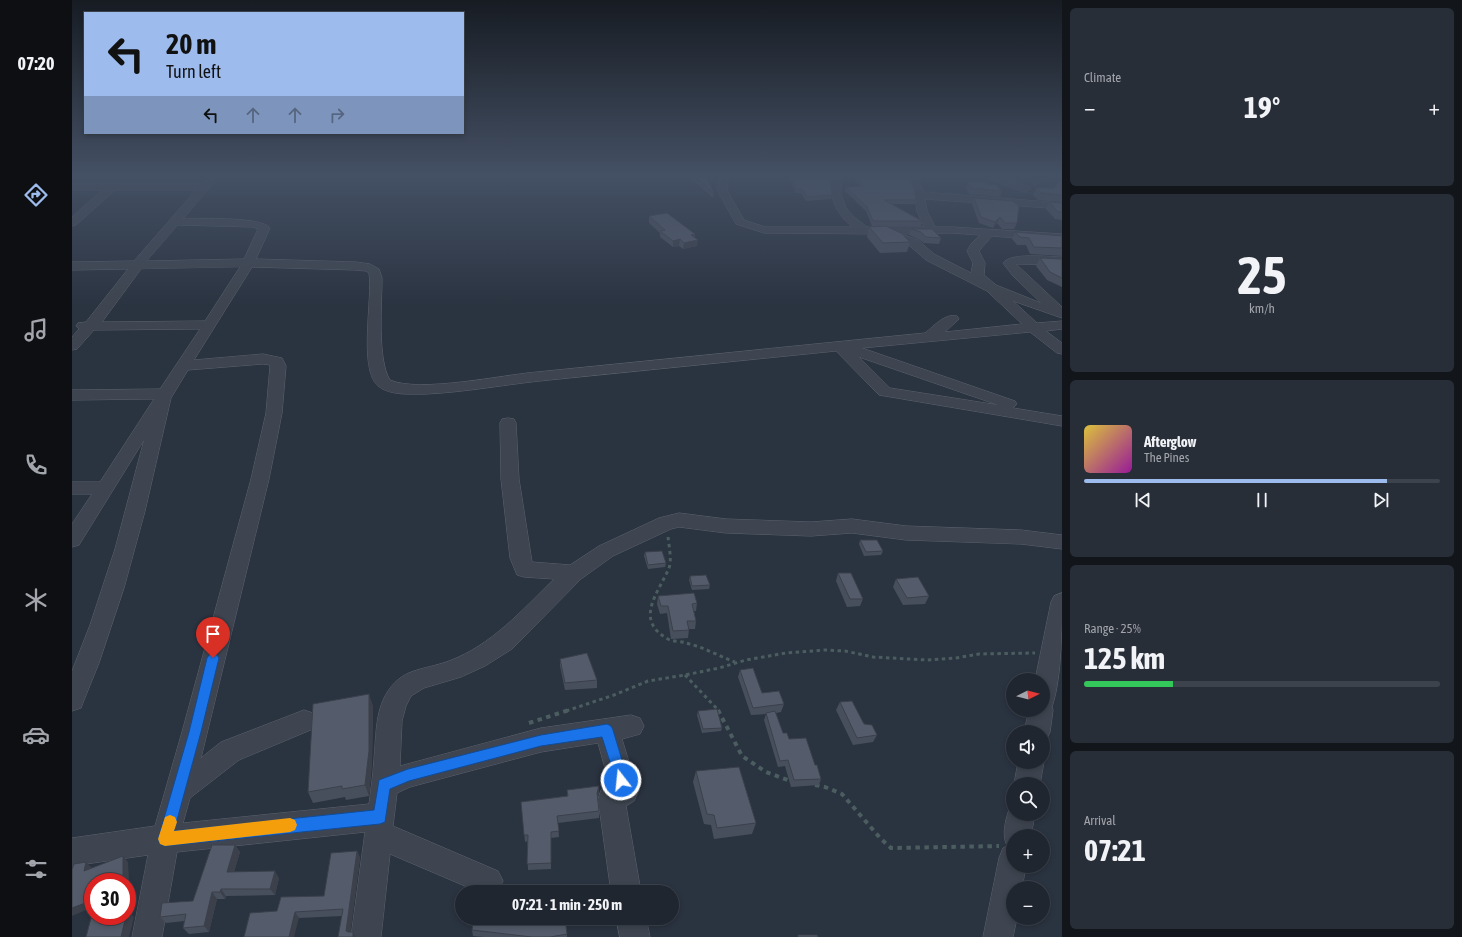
<!DOCTYPE html>
<html lang="en">
<head>
<meta charset="utf-8">
<style>
  body { margin:0; font-family:"Asap Condensed",sans-serif; background:#282e38; color:#f1f3f6; height:100vh; display:flex; flex-direction:column; font-size:15px; white-space:nowrap }
  * { box-sizing:border-box; margin:0 }
  p { font-size:13px; color:#a2a5ab }
  .icon { flex:none; width:22px; height:22px; fill:none; stroke:currentColor; stroke-width:2; stroke-linecap:round; stroke-linejoin:round }
  .map { position:relative; flex:1; overflow:hidden }
  .side { display:flex; flex-direction:column; gap:8px; padding:8px; background:#12151a; width:400px }
  .side>* { flex:none }
  .guide { position:absolute; left:12px; top:12px; width:380px; height:122px; border-radius:0px; box-shadow:0 2px 6px #0003,0 0 0 1px #3d434c; background:#9dbbed; color:#111; overflow:hidden }
  .needle { width:26px; rotate:84deg }
  .tools { position:absolute; left:934px; top:673px; display:grid; gap:8px }
  .tools a { display:grid; place-items:center; width:44px; height:44px; border-radius:50%; background:#202630; box-shadow:0 2px 6px #0003,0 0 0 1px #3d434c; font-size:20px }
  .speed { position:absolute; left:12px; top:873px; display:flex; gap:8px; font-size:20px; font-weight:700; text-align:center }
  .speed>* { display:grid; place-content:center; width:52px; height:52px; border-radius:50%; background:#202630; box-shadow:0 2px 6px #0003,0 0 0 1px #3d434c; line-height:1 }
  .speed .limit { border:6px solid #d22; background:#fff; color:#111 }
  .pin { position:absolute; display:grid; place-items:center; width:34px; height:34px; color:#fff; margin:-41px -17px; border-radius:50% 50% 50% 0; rotate:-45deg; box-shadow:0 0 4px #0007 }
  .pin .icon { rotate:45deg }
  .me { position:absolute; width:44px; margin:-22px; rotate:344deg; stroke-linejoin:round; filter:drop-shadow(0 0 3px #0008) }
  .turn { display:flex; align-items:center; gap:14px; height:84px; padding:0 16px; font-size:18px }
  .turn .icon { width:52px; height:52px; stroke-width:2.5 }
  .turn b { display:block; font-size:28px; line-height:34px }
  .lanes { display:flex; align-items:center; height:38px; padding:0 16px; background:#0003; justify-content:center; gap:20px; direction:ltr }
  .lanes .off { opacity:.35 }
  .big { font-size:30px; font-weight:700; line-height:1.1 }
  .side .tile { flex:1; display:flex; flex-direction:column; justify-content:center; gap:6px; min-width:0; padding:0 14px; border-radius:6px; background:#282e38 }
  .side .dial { align-items:center; gap:0 }
  .dial b { font-size:52px; line-height:1 }
  .song { display:flex; align-items:center; gap:12px }
  .cover { width:48px; height:48px; border-radius:6px; background:linear-gradient(135deg,hsl(50 70% 55%),hsl(300 70% 35%)) }
  .played { height:4px; border-radius:2px; background:linear-gradient(90deg,#9dbbed 85%,#3d434c 85%) }
  .keys { display:flex; justify-content:space-around; direction:ltr }
  .heat { display:flex; justify-content:space-between; align-items:center; font-size:22px; direction:ltr }
  .charge { height:6px; border-radius:3px; background:linear-gradient(90deg,#34c759 25%,#3d434c 0) }
  .trip { position:absolute; left:383px; top:885px; width:224px; height:40px; border-radius:20px; background:#202630; box-shadow:0 2px 6px #0003,0 0 0 1px #3d434c; font-weight:700; line-height:40px; text-align:center }
  main { display:flex; flex:1; min-height:0 }
  .dock { display:flex; flex-direction:column; width:72px; justify-content:space-around; align-items:center; background:#0d0f13; color:#a2a5ab }
  .dock .icon { width:28px; height:28px }
  .dock .on { color:#9dbbed }
  .dock b { font-size:18px; color:#f1f3f6 }
  .map>svg:first-child { display:block }
  .lines { fill:none; stroke-linecap:round; stroke-linejoin:round }
  .minor-casing { stroke:#5c636e; stroke-width:1 }
  .path-far2 { stroke:#4c5d60; stroke-width:1.5; stroke-dasharray:2 2; stroke-linecap:butt }
  .path-far1 { stroke:#4c5d60; stroke-width:3; stroke-dasharray:3.5 3.5; stroke-linecap:butt }
  .path { stroke:#4c5d60; stroke-width:4; stroke-dasharray:4.5 4.5; stroke-linecap:butt }
  .minor { fill:#3e4550; fill-rule:evenodd }
  .wall { fill:#484f5c }
  .shaded-wall { fill:#3b404b }
  .building { fill:#545c6b; stroke:#3b404b }
  .route { fill:#1a73e8; stroke:#114b97 }
  .slow { fill:#f59e0b }
</style>
</head>
<body>
<main>
<nav class="dock">
<b>07:20</b>
<svg class="icon on" aria-label="directions" viewBox="0 0 24 24"><path d="M12 3l9 9-9 9-9-9zM9 14v-3h6M13 9l2 2-2 2"/></svg>
<svg class="icon" aria-label="music" viewBox="0 0 24 24"><path d="M9 18V5l10-2v13"/><circle cx="6" cy="18" r="3"/><circle cx="16" cy="16" r="3"/></svg>
<svg class="icon" aria-label="phone" viewBox="0 0 24 24"><path d="M5 4h4l2 5-3 2q2 4 5 5l2-3 5 2v4C11 20 4 13 5 4z"/></svg>
<svg class="icon" aria-label="climate" viewBox="0 0 24 24"><path d="M12 3v18M4 7l16 10M4 17L20 7"/></svg>
<svg class="icon" aria-label="car" viewBox="0 0 24 24"><path d="M5 17H2v-5l4-1 3-4h7l3 4 3 1v5h-3M9 17h6M6 11h13"/><circle cx="7" cy="17" r="2"/><circle cx="17" cy="17" r="2"/></svg>
<svg class="icon" aria-label="filters" viewBox="0 0 24 24"><path d="M4 7h16M4 17h16"/><circle cx="9" cy="7" r="2"/><circle cx="15" cy="17" r="2"/></svg>
</nav>
<div class="map">
<svg width="990" height="937" viewBox="0 0 990 937">
  <rect width="100%" height="100%" fill="#2a3340"/>
  <g class="lines">
    <!-- minor casing -->
    <g class="minor-casing">
      <g id="minor">
        <path d="M136,176H147L111,219C127,219 189,216 198,228L184,259L284,262L298,264L307,269L310,278C310,302 305,360 318,380C347,393 430,375 465,372C594,359 723,346 853,333C862,326 873,313 885,316L887,319L873,332L950,324L915,291L854,260L838,246L814,236L812,234L692,233L664,224L645,190L646,176H656L655,190L672,220L693,227H780C764,213 757,198 759,176H769V194L774,208L782,217L795,227H852L845,211L843,195L835,176H845L852,192L990,203V209L853,199L855,211L863,227H880L990,234V242L920,236L907,251L913,263L912,275L924,285L969,303L941,276L931,263C939,252 977,257 990,257V265L944,264L990,307V318L941,301L965,323L990,321V329L974,331L990,343V354L985,353L958,332L790,348L943,401L945,404L941,408L990,416V426L807,395L764,351C668,361 573,370 477,380C436,384 395,392 354,394C340,394 318,396 306,386C286,369 301,298 297,273L294,271L284,270L180,267L122,360L191,354L210,358L214,366L210,413L197,479L129,758L149,742L232,710L241,713L244,721L241,729L167,760L118,798L111,823L297,804C299,789 301,775 302,759C304,739 303,715 313,696C329,667 350,671 377,661C420,645 450,610 482,579L452,577L445,575L438,558L429,479L428,423L430,419L436,418L442,419L444,423L447,479L460,562L498,565L527,546L587,518L607,513L654,519L739,522L780,519L834,526L949,530L990,535V549L949,544L834,540L780,533L739,536L654,533L607,527L599,529L541,556L509,579L440,649L413,666L389,677L352,688L339,696L334,706L330,721L328,766L469,728L559,715L568,718L572,726L568,734L550,739L566,792L562,801L554,806L569,892H539L526,799L529,790L538,786L526,743L469,752L338,787L325,793L321,826L426,871L431,881L426,891L407,892L318,854L309,937H279L293,832L105,852L90,937H60L76,855L0,866V838L83,826L110,732L179,479L194,413L198,366V365L191,364L116,370L99,398L73,511L52,588L27,663L12,700L9,708L0,711V671L18,625L43,549L72,440L7,545L0,547V524L20,494H0V482H28L82,399L0,400V390L88,389L128,329L22,330L5,349L0,350V337L7,329L4,326L6,323L14,322L56,269L0,270V262L62,261L124,190H43L4,225L0,226V217L30,190H0V184H130ZM106,225L181,227L186,229L172,259L75,261ZM880,233L908,235L899,244L895,251L901,263L899,273L862,254L846,240L829,234ZM168,267L133,321L30,322L69,269ZM787,357L926,405L818,388Z"/>
        <polygon points="917,176 929,176 957,187 958,189 953,192 949,191 917,179"/>
        <path d="M990,593C990,627 990,677 980,707L981,710L978,732L974,740L971,741V732H952L957,710H971V680H963L979,602L982,596Z"/>
        <polygon points="971,760 972,762 968,784 942,784 946,762 971,762"/>
        <path d="M939,804H941V814H963L959,836H941V866H954L950,888H941V918H945L941,937H911L927,858L931,848L935,846C929,833 934,818 939,804Z"/>
        <polygon points="544,918 574,918 578,937 548,937"/>
      </g>
    </g>
    <!-- path-far2 -->
    <polyline class="path-far2" points="962,185 977,176"/>
    <!-- path-far1 -->
    <g class="path-far1">
      <path d="M596,537C597,546 600,560 597,568C587,592 561,620 596,639C601,642 609,641 614,643C631,647 647,656 663,662"/>
      <polyline points="613,675 647,711"/>
      <polyline points="494,711 542,695 576,681 613,675 647,668 674,660 714,653 753,650 773,651 801,657 855,660 884,658 907,654 963,653"/>
    </g>
    <!-- path -->
    <g class="path">
      <polyline points="646,710 670,756 694,772 721,782"/>
      <polyline points="457,723 497,710"/>
      <polyline points="743,785 753,787 770,794 809,839 819,848 927,846"/>
    </g>
    <!-- minor -->
    <use href="#minor" class="minor"/>
  </g>
  <!-- wall -->
  <g class="wall">
    <polygon points="616,176 634,176 642,193 641,198"/>
    <polygon points="718,176 760,195 759,199 734,201 729,193 724,193 717,179"/>
    <polygon points="781,176 836,176 844,200 843,204 820,204 850,221 849,226 800,226 794,211 773,191 774,187 787,186"/>
    <polygon points="987,176 990,176 990,202 966,200 961,195 964,188 982,188 988,180"/>
    <polygon points="896,181 917,185 930,191 928,197 897,194 894,187"/>
    <polygon points="902,198 945,223 942,229 930,229 925,223 921,228 907,223 900,204"/>
    <polygon points="977,202 990,203 990,220 983,219 974,209"/>
    <polygon points="577,216 623,234 623,238 625,246 611,249 607,246 601,247 588,237 588,233 577,223"/>
    <polygon points="797,227 838,242 835,252 808,253 795,237"/>
    <polygon points="839,229 869,238 867,244 852,243 846,239 837,235"/>
    <polygon points="943,232 990,236 990,256 958,254 954,245 945,245 940,239"/>
    <polygon points="968,258 990,259 990,287 975,280 964,266"/>
    <polygon points="788,540 811,551 809,555 792,556 787,544"/>
    <polygon points="573,552 594,563 593,567 576,569 572,556"/>
    <polygon points="766,573 791,599 788,606 775,607 764,581"/>
    <polygon points="618,576 638,585 637,589 620,590 617,580"/>
    <polygon points="824,579 857,596 853,604 831,605 821,587"/>
    <polygon points="586,596 625,603 624,611 622,611 624,621 623,629 617,629 616,638 599,639 595,613 588,614 585,604"/>
    <polygon points="488,659 525,680 525,688 493,690 488,666"/>
    <polygon points="668,670 690,693 712,704 709,712 704,713 711,733 743,765 749,779 747,785 719,787 713,766 706,767 692,720 694,714 679,715 666,677"/>
    <polygon points="768,702 805,735 801,742 781,745 764,710"/>
    <polygon points="301,706 300,762 297,796 274,800 273,797 241,803 236,792"/>
    <polygon points="626,711 650,728 649,731 630,733 625,715"/>
    <polygon points="624,771 684,823 680,834 642,839 639,825 632,824 621,782"/>
    <polygon points="495,790 527,793 525,796 527,811 527,818 486,823 487,837 479,838 479,869 456,870 455,841 453,842 449,802 495,796"/>
    <polygon points="163,845 168,852 162,872 207,878 203,895 154,896 153,899 145,899 137,932 117,934 111,928 113,921 94,923 88,917 121,901"/>
    <polygon points="285,851 288,858 278,932 266,937 270,916 227,918 205,911 252,896"/>
    <polygon points="400,930 495,934 495,937 412,937 401,936"/>
  </g>
  <!-- shaded-wall -->
  <g class="shaded-wall">
    <polygon points="928,217 925,223 921,228 923,222"/>
    <polygon points="623,234 622,240 619,235"/>
    <polygon points="608,239 607,246 601,247 601,241"/>
    <polygon points="626,240 625,246 611,249 612,243"/>
    <polygon points="297,694 301,706 300,762 297,796 293,785"/>
    <polygon points="527,786 527,793 525,799 525,793"/>
    <polygon points="163,845 168,852 160,879 155,872"/>
    <polygon points="285,851 288,858 278,937 274,931"/>
    <polygon points="51,856 56,862 57,880 53,882 33,882"/>
    <polygon points="14,862 20,868 12,871"/>
    <polygon points="203,871 207,878 203,895 198,889"/>
    <polygon points="149,889 154,896 153,899 148,892"/>
    <polygon points="140,892 145,899 137,932 132,926"/>
    <polygon points="21,900 21,907 0,916 0,908"/>
    <polygon points="55,910 62,917 57,937 49,937 54,916 55,916"/>
    <polygon points="223,912 227,918 222,937 217,937"/>
    <polygon points="281,932 284,937 281,937"/>
  </g>
  <!-- building -->
  <g class="building">
    <polygon points="622,176 634,176 642,193"/>
    <polygon points="718,176 756,176 758,179 760,195 735,197 730,189 724,189"/>
    <polygon points="784,176 836,176 843,191 844,200 812,200 850,221 801,221 795,207 774,187 790,186"/>
    <polygon points="990,178 990,195 969,193 964,188 982,188"/>
    <polygon points="896,181 913,182 917,185 924,185 930,191 899,188"/>
    <polygon points="902,198 941,201 947,206 945,223 933,223 928,217 923,222 909,217"/>
    <polygon points="977,202 990,203 990,212 986,212"/>
    <polygon points="595,213 623,234 619,235 626,240 612,243 608,239 601,241 588,231 593,230 577,216"/>
    <polygon points="814,226 829,233 838,242 811,243 797,227"/>
    <polygon points="839,229 860,229 869,238 854,237 849,232"/>
    <polygon points="943,232 990,236 990,248 962,247 957,238 948,237"/>
    <polygon points="968,258 990,259 990,278 978,272"/>
    <polygon points="788,540 805,540 811,551 794,552"/>
    <polygon points="590,551 594,563 576,565 573,552"/>
    <polygon points="766,573 779,573 791,599 778,599"/>
    <polygon points="634,575 638,585 620,586 618,576"/>
    <polygon points="846,577 857,596 835,598 824,579"/>
    <polygon points="622,593 625,603 620,604 624,621 615,621 617,630 601,631 596,606 589,606 586,596"/>
    <polygon points="515,653 525,680 493,683 488,659"/>
    <polygon points="681,668 690,693 707,691 712,704 681,708 668,670"/>
    <polygon points="297,694 297,751 293,785 270,789 270,786 236,792 241,704"/>
    <polygon points="780,701 792,724 800,725 805,735 785,738 768,702"/>
    <polygon points="645,709 650,728 631,729 626,711"/>
    <polygon points="703,711 711,733 715,733 717,739 734,738 743,765 745,765 749,779 722,780 716,760 708,761 694,713"/>
    <polygon points="667,767 684,823 645,828 642,815 635,814 624,771"/>
    <polygon points="527,786 525,793 527,811 485,816 487,831 479,832 479,863 455,864 456,835 452,835 449,802 496,796 495,790"/>
    <polygon points="140,845 163,845 155,872 203,871 198,889 149,889 148,892 140,892 132,926 111,928 114,914 88,917 90,903 121,901"/>
    <polygon points="285,851 274,931 276,932 281,932 281,937 266,937 271,909 223,912 217,937 172,937 178,913 205,911 209,897 252,896 259,853"/>
    <polygon points="51,856 51,875 33,882 21,882 21,900 0,908 0,869 2,864 14,862 12,871"/>
    <polygon points="459,885 460,892 424,892 443,887"/>
    <polygon points="27,916 54,916 49,937 14,937 19,918"/>
    <polygon points="402,918 493,918 495,934 478,937 460,937 400,930"/>
    <polygon points="726,935 745,935 746,937 726,937"/>
  </g>
  <!-- sky -->
  <linearGradient id="sky" x2="0" y2="1"><stop stop-color="#171c23"/><stop offset="0.57" stop-color="#445064"/><stop offset="1" stop-color="#445064" stop-opacity="0"/></linearGradient>
  <rect width="990" height="307" fill="url(#sky)"/>
  <!-- route -->
  <polygon class="route" points="141,654 145,655 147,658 129,732 102,831 302,810 307,780 336,769 469,735 535,724 539,726 541,730 556,780 554,784 549,786 545,784 530,737 469,746 337,781 318,789 313,822 308,824 93,846 88,844 86,839 117,732 135,658 137,655"/>
  <!-- slow -->
  <polygon class="slow" points="98,815 103,817 105,822 102,831 218,818 223,820 225,825 223,830 218,832 93,846 88,844 86,839 93,817"/>
</svg>
<div class="tools">
<a><svg class="needle" viewBox="-14 -14 28 28"><path d="M0-13l5 13h-10z" fill="#e53935"/><path d="M0 13l5-13h-10z" fill="#a2a5ab"/></svg></a>
<a><svg class="icon" aria-label="sound" viewBox="0 0 24 24"><path d="M4 9h4l5-4v14l-5-4H4zM17 9q2 3 0 6"/></svg></a>
<a><svg class="icon" aria-label="search" viewBox="0 0 24 24"><circle cx="10" cy="10" r="6"/><path d="M15 15l6 6"/></svg></a>
<a>+</a>
<a>−</a>
</div>
<div class="speed"><div class="limit">30</div></div>
<div class="pin" style="left:141px;top:658px;background:#d93025"><svg class="icon" aria-label="arrive" viewBox="0 0 24 24"><path d="M6 21V4h12l-3 4 3 4H6"/></svg></div>
<svg class="me" style="left:549px;top:780px" viewBox="-20 -20 40 40"><circle r="17" fill="#1a73e8" stroke="#fff" stroke-width="3"/><path d="M0-11L8 9 0 5-8 9z" fill="#fff"/></svg>
<div class="trip">07:21 · 1 min · 250 m</div>
<div class="guide">
<div class="turn"><svg class="icon" aria-label="left" viewBox="0 0 24 24"><path d="M17 20v-9H6M10 6l-5 5 5 5"/></svg><div><b>20 m</b>Turn left</div></div>
<div class="lanes"><svg class="icon" aria-label="left" viewBox="0 0 24 24"><path d="M17 20v-9H6M10 6l-5 5 5 5"/></svg><svg class="icon off" aria-label="ahead" viewBox="0 0 24 24"><path d="M12 20V5M6 11l6-6 6 6"/></svg><svg class="icon off" aria-label="ahead" viewBox="0 0 24 24"><path d="M12 20V5M6 11l6-6 6 6"/></svg><svg class="icon off" aria-label="right" viewBox="0 0 24 24"><path d="M7 20v-9h11M14 6l5 5-5 5"/></svg></div>
</div>
</div>
<section class="side">
<div class="tile"><p>Climate</p>
<div class="heat"><a>−</a><b class="big">19°</b><a>+</a></div>
</div>
<div class="tile dial"><b>25</b><p>km/h</p></div>
<div class="tile">
<div class="song"><i class="cover"></i><div><b>Afterglow</b><p>The Pines</p></div></div>
<div class="played"></div>
<div class="keys"><svg class="icon" aria-label="previous" viewBox="0 0 24 24"><path d="M18 5L8 12l10 7zM5 5v14"/></svg><svg class="icon" aria-label="pause" viewBox="0 0 24 24"><path d="M8 5v14M16 5v14"/></svg><svg class="icon" aria-label="next" viewBox="0 0 24 24"><path d="M6 5l10 7-10 7zM19 5v14"/></svg></div>
</div>
<div class="tile"><p>Range · 25%</p><b class="big">125 km</b><div class="charge"></div></div>
<div class="tile"><p>Arrival</p><b class="big">07:21</b></div>
</section>
</main>
</body>
</html>
